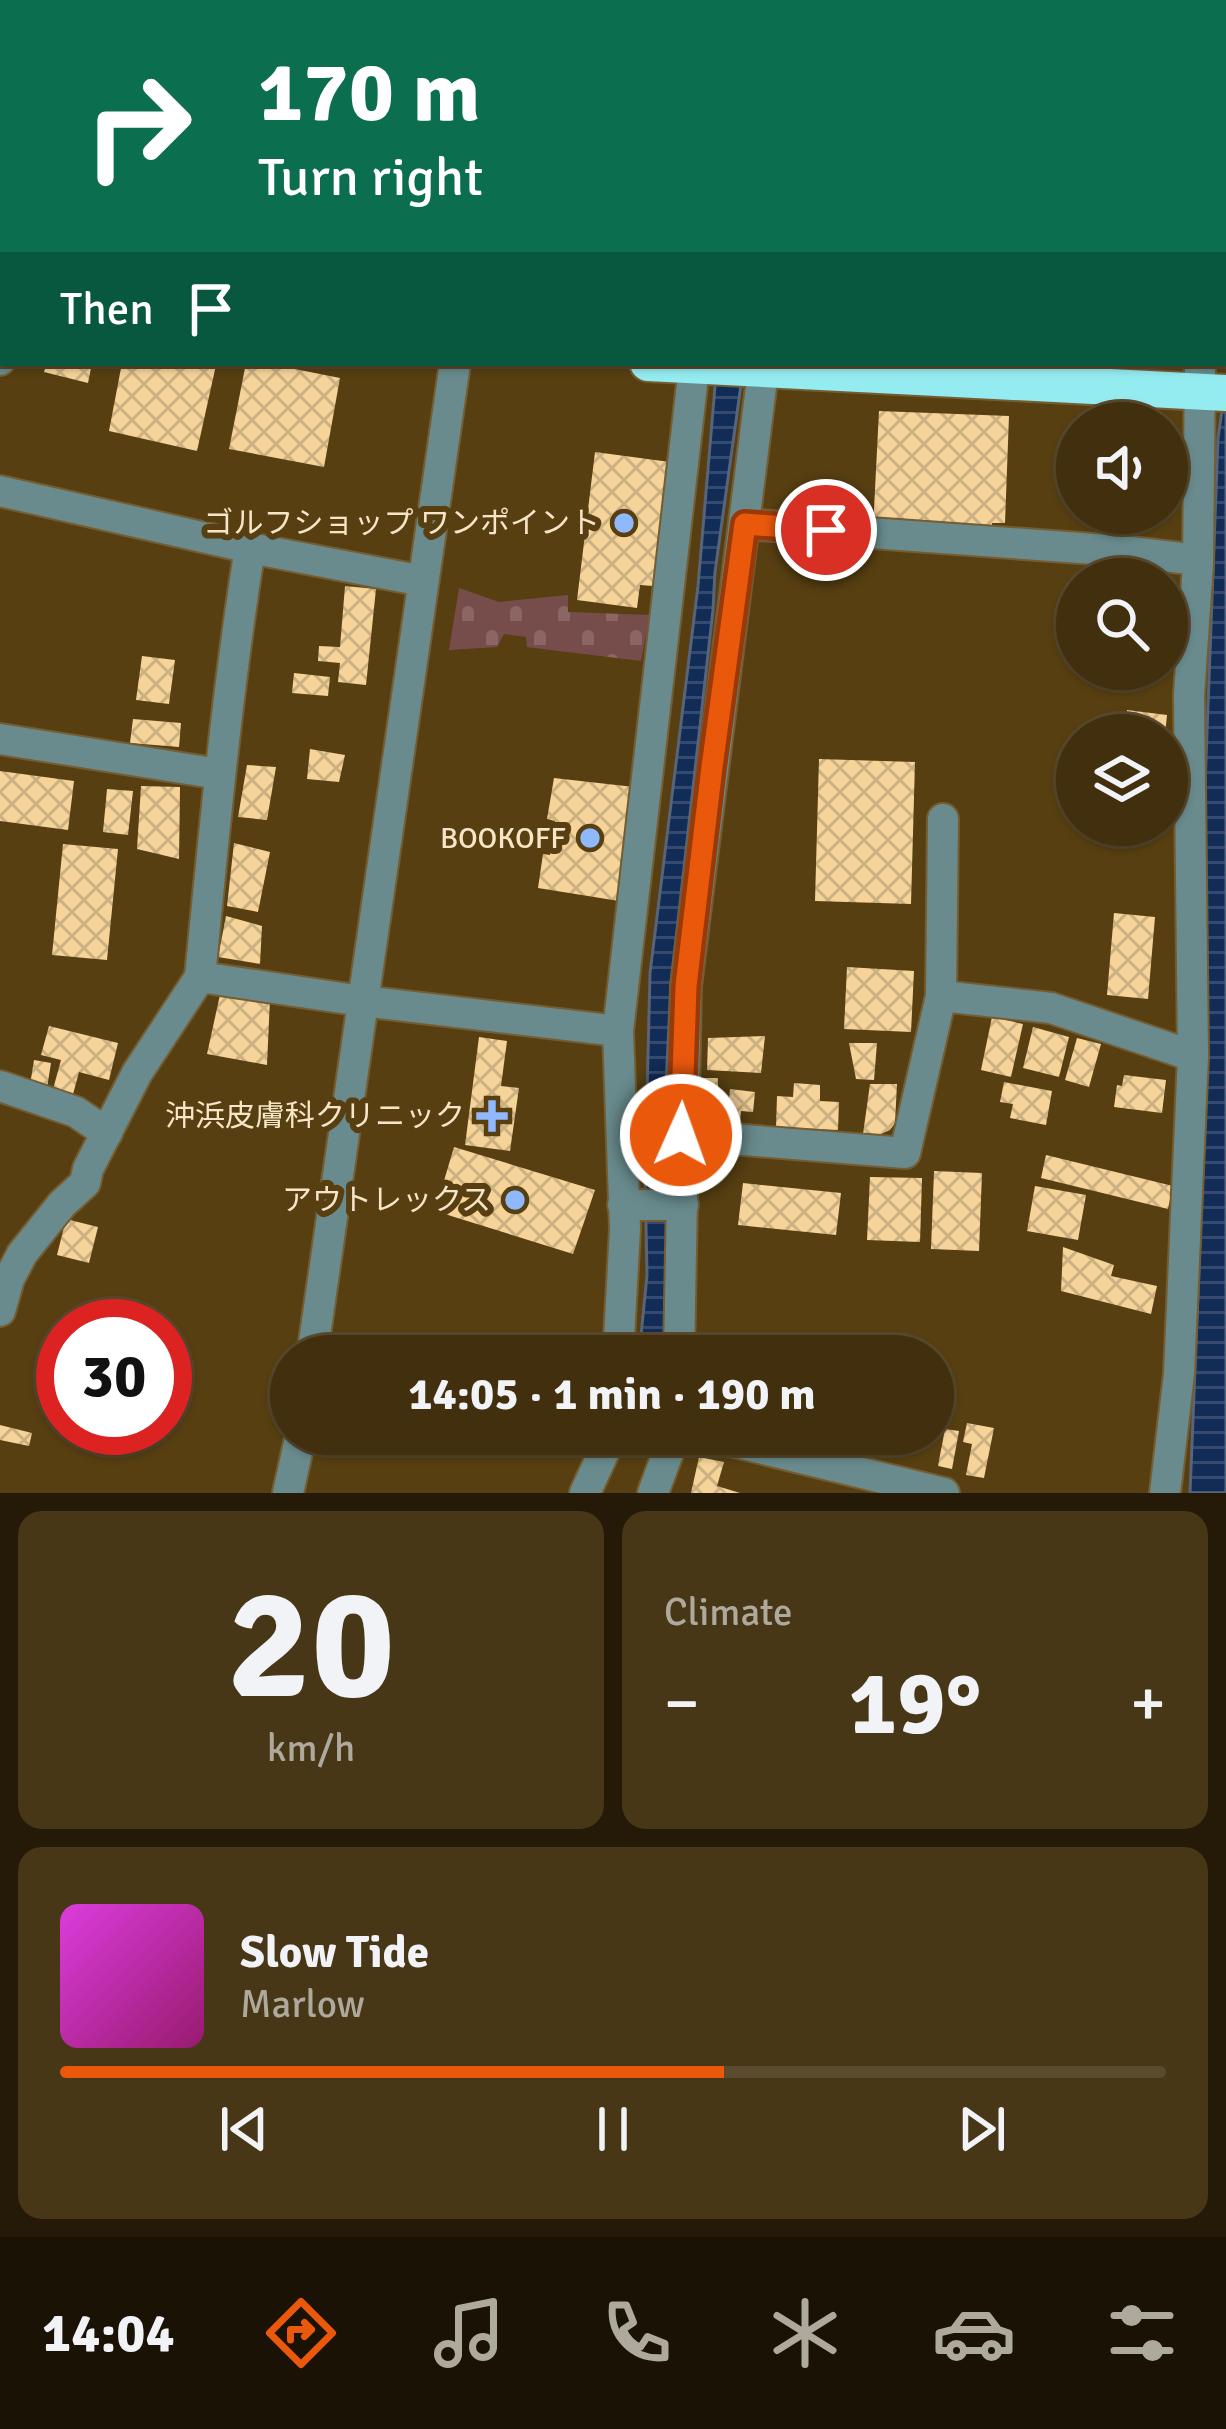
<!DOCTYPE html>
<html lang="en">
<head>
<meta charset="utf-8">
<style>
  body { margin:0; font-family:Signika,"Noto Sans JP",sans-serif; background:#483716; color:#f1f3f6; height:100vh; display:flex; flex-direction:column; font-size:45px; white-space:nowrap }
  * { box-sizing:border-box; margin:0 }
  p { font-size:39px; color:#aea99d }
  .icon { flex:none; width:66px; height:66px; fill:none; stroke:currentColor; stroke-width:2; stroke-linecap:round; stroke-linejoin:round }
  .map { position:relative; height:1493px; overflow:hidden }
  .side { display:flex; flex-direction:column; gap:18px; padding:18px; background:#241a07; flex:1 }
  .side>* { flex:none }
  .guide { position:absolute; left:0px; top:0px; width:1227px; height:366px; box-shadow:0 3px 9px #0004,0 0 0 3px #5a4a2e; background:#0b6e4f; color:#fff; overflow:hidden }
  .buttons { position:absolute; left:1056px; top:402px; display:grid; gap:24px }
  .buttons a { display:grid; place-items:center; width:132px; height:132px; border-radius:50%; background:#412f0d; box-shadow:0 3px 9px #0004,0 0 0 3px #5a4a2e; font-size:60px }
  .speed { position:absolute; left:36px; top:1299px; display:flex; gap:24px; font-size:60px; font-weight:700; text-align:center }
  .speed>* { display:grid; place-content:center; width:156px; height:156px; border-radius:50%; background:#412f0d; box-shadow:0 3px 9px #0004,0 0 0 3px #5a4a2e; line-height:1 }
  .speed .limit { border:18px solid #d22; background:#fff; color:#111 }
  .pin { position:absolute; display:grid; place-items:center; width:102px; height:102px; color:#fff; margin:-51px; border:6px solid #fff; border-radius:50%; box-shadow:0 3px 12px #0007 }
  .me { position:absolute; width:132px; margin:-66px; rotate:2deg; stroke-linejoin:round; filter:drop-shadow(0 0 9px #0008) }
  .turn { display:flex; align-items:center; gap:42px; height:252px; padding:0 60px; font-size:54px }
  .turn .icon { width:156px; height:156px; stroke-width:2.5 }
  .turn b { display:block; font-size:84px; line-height:102px }
  .then { display:flex; align-items:center; height:114px; padding:0 60px; background:#0003; gap:24px; font-size:45px }
  .big { font-size:90px; font-weight:700; line-height:1.1 }
  .side .card { flex:1; display:flex; flex-direction:column; justify-content:center; gap:18px; min-width:0; padding:0 42px; border-radius:24px; background:#483716 }
  .side .dial { align-items:center; gap:0 }
  .dial b { font-size:156px; line-height:1 }
  .song { display:flex; align-items:center; gap:36px }
  .cover { width:144px; height:144px; border-radius:18px; background:linear-gradient(135deg,hsl(300 70% 55%),hsl(320 70% 35%)) }
  .played { height:12px; border-radius:6px; background:linear-gradient(90deg,#ea580c 60%,#5a4a2e 60%) }
  .keys { display:flex; justify-content:space-around; direction:ltr }
  .heat { display:flex; justify-content:space-between; align-items:center; font-size:66px; direction:ltr }
  .side .tiles { flex:1; display:grid; gap:18px; grid-template-columns:1fr 1fr }
  .card:last-child { grid-column:span 2 }
  .trip { position:absolute; left:270px; top:1335px; width:684px; height:120px; border-radius:60px; background:#412f0d; box-shadow:0 3px 9px #0004,0 0 0 3px #5a4a2e; font-weight:700; line-height:120px; text-align:center }
  .menu { display:flex; height:192px; justify-content:space-around; align-items:center; background:#1a1305; color:#aea99d }
  .menu .icon { width:84px; height:84px }
  .menu .selected { color:#ea580c }
  .menu b { font-size:54px; color:#f1f3f6 }
  .map>svg:first-child { display:block }
  .cemetery { fill:url(#cemetery-stones) }
  .water { fill:url(#water-rules); stroke:#57647a; stroke-width:3 }
  .building { fill:url(#building-cross-hatch) }
  .lines { fill:none; stroke-linecap:round; stroke-linejoin:round }
  .minor-casing { stroke:#745d32; stroke-width:34 }
  .highway-casing { stroke:#745d32; stroke-width:40 }
  .minor { stroke:#698b8d; stroke-width:30 }
  .highway { stroke:#94ecf1; stroke-width:36 }
  .route-casing { stroke:#983908; stroke-width:30 }
  .route { stroke:#ea580c; stroke-width:21 }
  .poi-dot { fill:#8fb8fd; stroke:#573f11; stroke-width:4.5 }
  .labels { text-anchor:middle; dominant-baseline:central; stroke-width:12; stroke-linejoin:round; paint-order:stroke }
  .poi-label { font-size:30px; fill:#f7e5c8; stroke:#573f11; text-anchor:end }
</style>
</head>
<body>
<div class="map">
<svg width="1226" height="1493" viewBox="0 0 1226 1493">
  <defs>
    <pattern id="cemetery-stones" width="16" height="16" patternUnits="userSpaceOnUse" patternTransform="scale(3)"><rect width="16" height="16" fill="#774d4c"/><path d="M2 7V4a2 2 0 0 1 4 0v3zM10 15v-3a2 2 0 0 1 4 0v3z" fill="#8b6664"/></pattern>
    <pattern id="water-rules" width="6" height="5" patternUnits="userSpaceOnUse" patternTransform="scale(3)"><rect width="6" height="5" fill="#122c58"/><path d="M0 2.5h6" fill="none" stroke="#354a6e"/></pattern>
    <pattern id="building-cross-hatch" width="8" height="8" patternUnits="userSpaceOnUse" patternTransform="scale(3)"><rect width="8" height="8" fill="#f6d398"/><path d="M0 0l8 8M0 8l8-8" fill="none" stroke="#cbb081"/></pattern>
  </defs>
  <rect width="100%" height="100%" fill="#573f11"/>
  <!-- cemetery -->
  <polygon class="cemetery" points="459,588 499,602 568,595 568,612 650,615 641,661 527,647 526,637 504,634 497,647 449,650"/>
  <!-- water -->
  <g class="water">
    <polygon points="717,363 744,363 715,572 713,610 671,983 666,1085 668,1325 663,1356 639,1356 647,1275 645,1176 650,973 698,586"/>
    <polygon points="1226,383 1226,1493 1190,1493 1207,1071 1205,786 1218,438"/>
  </g>
  <!-- building -->
  <g class="building">
    <polygon points="47,363 92,363 88,383 44,372"/>
    <polygon points="122,363 216,365 197,451 109,431"/>
    <polygon points="246,363 265,363 340,378 324,467 229,449"/>
    <polygon points="879,411 1009,416 1005,523 992,523 991,535 873,529"/>
    <polygon points="1167,432 1175,433 1171,513 1167,513"/>
    <polygon points="595,452 670,462 653,586 640,585 637,608 577,600"/>
    <polygon points="345,586 376,589 366,685 338,682 340,663 318,661 319,646 340,647"/>
    <polygon points="142,656 175,660 169,704 136,700"/>
    <polygon points="294,673 330,677 328,696 292,693"/>
    <polygon points="1127,710 1167,715 1165,735 1124,735"/>
    <polygon points="133,719 181,723 179,747 130,743"/>
    <polygon points="310,749 345,755 339,782 307,779"/>
    <polygon points="819,759 915,762 911,904 815,901"/>
    <polygon points="247,765 276,767 267,820 238,817"/>
    <polygon points="0,771 74,781 68,830 0,821"/>
    <polygon points="554,778 634,787 619,901 538,888 543,854 550,855 555,821 547,819"/>
    <polygon points="141,786 180,787 179,859 137,849"/>
    <polygon points="107,789 133,791 128,835 103,832"/>
    <polygon points="234,843 270,852 258,912 227,906"/>
    <polygon points="63,844 118,849 107,960 52,955"/>
    <polygon points="1114,913 1155,917 1148,999 1107,995"/>
    <polygon points="226,916 262,926 260,964 218,957"/>
    <polygon points="847,967 914,971 911,1032 844,1029"/>
    <polygon points="221,990 270,999 267,1065 207,1054"/>
    <polygon points="992,1017 1023,1024 1011,1077 981,1070"/>
    <polygon points="49,1026 118,1043 109,1080 79,1072 72,1098 52,1093 61,1060 41,1055"/>
    <polygon points="1033,1027 1069,1037 1059,1077 1023,1068"/>
    <polygon points="765,1036 761,1073 707,1070 708,1038"/>
    <polygon points="479,1037 507,1041 501,1086 519,1088 510,1151 465,1145"/>
    <polygon points="1077,1038 1101,1044 1089,1087 1065,1080"/>
    <polygon points="849,1043 877,1043 874,1080 856,1079"/>
    <polygon points="34,1060 51,1063 47,1088 30,1085"/>
    <polygon points="1124,1075 1166,1080 1162,1113 1114,1107 1117,1085 1122,1086"/>
    <rect x="695" y="1078" width="23" height="33"/>
    <polygon points="1004,1082 1052,1091 1046,1125 1010,1118 1013,1104 1000,1102"/>
    <polygon points="794,1083 820,1085 820,1101 839,1102 838,1130 776,1127 777,1096 793,1097"/>
    <polygon points="870,1084 897,1084 895,1123 890,1130 879,1135 863,1134"/>
    <polygon points="730,1089 755,1092 753,1112 741,1111 740,1121 727,1120"/>
    <polygon points="454,1147 595,1190 573,1254 435,1211"/>
    <polygon points="1046,1155 1173,1186 1168,1209 1041,1178"/>
    <polygon points="934,1171 982,1173 979,1251 931,1249"/>
    <polygon points="870,1177 922,1178 920,1242 867,1240"/>
    <polygon points="743,1183 841,1193 836,1235 738,1225"/>
    <polygon points="1035,1186 1086,1195 1078,1240 1027,1231"/>
    <polygon points="66,1219 98,1227 89,1263 57,1255"/>
    <polygon points="1063,1247 1114,1265 1111,1276 1157,1286 1151,1314 1061,1291"/>
    <polygon points="967,1423 994,1428 984,1478 966,1475 972,1444 963,1442"/>
    <polygon points="0,1425 32,1433 29,1446 0,1440"/>
    <polygon points="945,1429 959,1431 952,1469 938,1466"/>
    <polygon points="699,1457 724,1462 717,1486 740,1493 691,1493"/>
  </g>
  <g class="lines">
    <!-- minor casing -->
    <g class="minor-casing">
      <g id="minor">
        <polyline points="75,0 86,3"/>
        <polyline points="303,3 304,0"/>
        <polyline points="506,3 506,0"/>
        <polyline points="745,3 746,0"/>
        <polyline points="817,3 818,0"/>
        <polyline points="1224,99 1226,99"/>
        <polyline points="1224,186 1226,178"/>
        <polyline points="0,360 3,348"/>
        <polyline points="0,491 250,548 423,581"/>
        <polyline points="745,524 1122,551 1198,560"/>
        <path d="M250,548C227,691 214,834 200,977L362,1001L618,1031"/>
        <polyline points="0,739 219,774"/>
        <polyline points="941,996 943,819"/>
        <polyline points="0,1086 76,1112 107,1133"/>
        <polyline points="681,1135 905,1153 941,996 1051,1008 1193,1056"/>
        <polyline points="623,1205 683,1205"/>
        <polyline points="0,1311 9,1279 22,1254 62,1204 85,1183 88,1169 137,1073 200,977"/>
        <polyline points="312,1356 455,363"/>
        <polyline points="618,1356 625,1229 618,1031 694,367"/>
        <polyline points="679,1356 686,986 763,371"/>
        <polyline points="702,1434 944,1493"/>
        <polyline points="288,1493 301,1434"/>
        <polyline points="585,1493 608,1443 609,1434"/>
        <polyline points="653,1493 675,1434"/>
        <polyline points="1165,1493 1179,1374 1193,1056 1189,695 1198,565 1200,363"/>
      </g>
    </g>
    <!-- highway casing -->
    <g class="highway-casing">
      <g id="highway">
        <polyline points="0,217 3,217"/>
        <polyline points="0,261 3,263"/>
        <polyline points="1224,345 1226,345"/>
        <polyline points="648,363 1226,393"/>
      </g>
    </g>
    <!-- minor -->
    <use href="#minor" class="minor"/>
    <!-- highway -->
    <use href="#highway" class="highway"/>
  </g>
  <g class="lines">
    <!-- route casing -->
    <g class="route-casing">
      <polyline id="route" points="681,1135 686,986 712,767 745,524 826,530"/>
    </g>
    <!-- route -->
    <use href="#route" class="route"/>
  </g>
  <!-- markers -->
  <g class="poi-dot">
    <circle cx="624" cy="523" r="12"/>
    <circle cx="590" cy="838" r="12"/>
    <path d="M486 1098h12v12h12v12h-12v12h-12v-12h-12v-12h12z"/>
    <circle cx="515" cy="1200" r="12"/>
  </g>
  <g class="labels">
    <!-- poi labels -->
    <g class="poi-label">
      <text x="600" y="523">ゴルフショップ ワンポイント</text>
      <text x="566" y="838">BOOKOFF</text>
      <text x="465" y="1116">沖浜皮膚科クリニック</text>
      <text x="491" y="1200">アウトレックス</text>
    </g>
  </g>
</svg>
<div class="buttons">
<a><svg class="icon" aria-label="sound" viewBox="0 0 24 24"><path d="M4 9h4l5-4v14l-5-4H4zM17 9q2 3 0 6"/></svg></a>
<a><svg class="icon" aria-label="search" viewBox="0 0 24 24"><circle cx="10" cy="10" r="6"/><path d="M15 15l6 6"/></svg></a>
<a><svg class="icon" aria-label="layers" viewBox="0 0 24 24"><path d="M12 4l9 5-9 5-9-5zM3 14l9 5 9-5"/></svg></a>
</div>
<div class="speed"><div class="limit">30</div></div>
<div class="pin" style="left:826px;top:530px;background:#d93025"><svg class="icon" aria-label="arrive" viewBox="0 0 24 24"><path d="M6 21V4h12l-3 4 3 4H6"/></svg></div>
<svg class="me" style="left:681px;top:1135px" viewBox="-20 -20 40 40"><circle r="17" fill="#ea580c" stroke="#fff" stroke-width="3"/><path d="M0-11L8 9 0 5-8 9z" fill="#fff"/></svg>
<div class="trip">14:05 · 1 min · 190 m</div>
<div class="guide">
<div class="turn"><svg class="icon" aria-label="right" viewBox="0 0 24 24"><path d="M7 20v-9h11M14 6l5 5-5 5"/></svg><div><b>170 m</b>Turn right</div></div>
<div class="then">Then<svg class="icon" aria-label="arrive" viewBox="0 0 24 24"><path d="M6 21V4h12l-3 4 3 4H6"/></svg></div>
</div>
</div>
<section class="side">
<div class="tiles">
<div class="card dial"><b>20</b><p>km/h</p></div>
<div class="card"><p>Climate</p>
<div class="heat"><a>−</a><b class="big">19°</b><a>+</a></div>
</div>
<div class="card">
<div class="song"><i class="cover"></i><div><b>Slow Tide</b><p>Marlow</p></div></div>
<div class="played"></div>
<div class="keys"><svg class="icon" aria-label="previous" viewBox="0 0 24 24"><path d="M18 5L8 12l10 7zM5 5v14"/></svg><svg class="icon" aria-label="pause" viewBox="0 0 24 24"><path d="M8 5v14M16 5v14"/></svg><svg class="icon" aria-label="next" viewBox="0 0 24 24"><path d="M6 5l10 7-10 7zM19 5v14"/></svg></div>
</div>
</div>
</section>
<nav class="menu">
<b>14:04</b>
<svg class="icon selected" aria-label="directions" viewBox="0 0 24 24"><path d="M12 3l9 9-9 9-9-9zM9 14v-3h6M13 9l2 2-2 2"/></svg>
<svg class="icon" aria-label="music" viewBox="0 0 24 24"><path d="M9 18V5l10-2v13"/><circle cx="6" cy="18" r="3"/><circle cx="16" cy="16" r="3"/></svg>
<svg class="icon" aria-label="phone" viewBox="0 0 24 24"><path d="M5 4h4l2 5-3 2q2 4 5 5l2-3 5 2v4C11 20 4 13 5 4z"/></svg>
<svg class="icon" aria-label="climate" viewBox="0 0 24 24"><path d="M12 3v18M4 7l16 10M4 17L20 7"/></svg>
<svg class="icon" aria-label="car" viewBox="0 0 24 24"><path d="M5 17H2v-5l4-1 3-4h7l3 4 3 1v5h-3M9 17h6M6 11h13"/><circle cx="7" cy="17" r="2"/><circle cx="17" cy="17" r="2"/></svg>
<svg class="icon" aria-label="filters" viewBox="0 0 24 24"><path d="M4 7h16M4 17h16"/><circle cx="9" cy="7" r="2"/><circle cx="15" cy="17" r="2"/></svg>
</nav>
</body>
</html>
